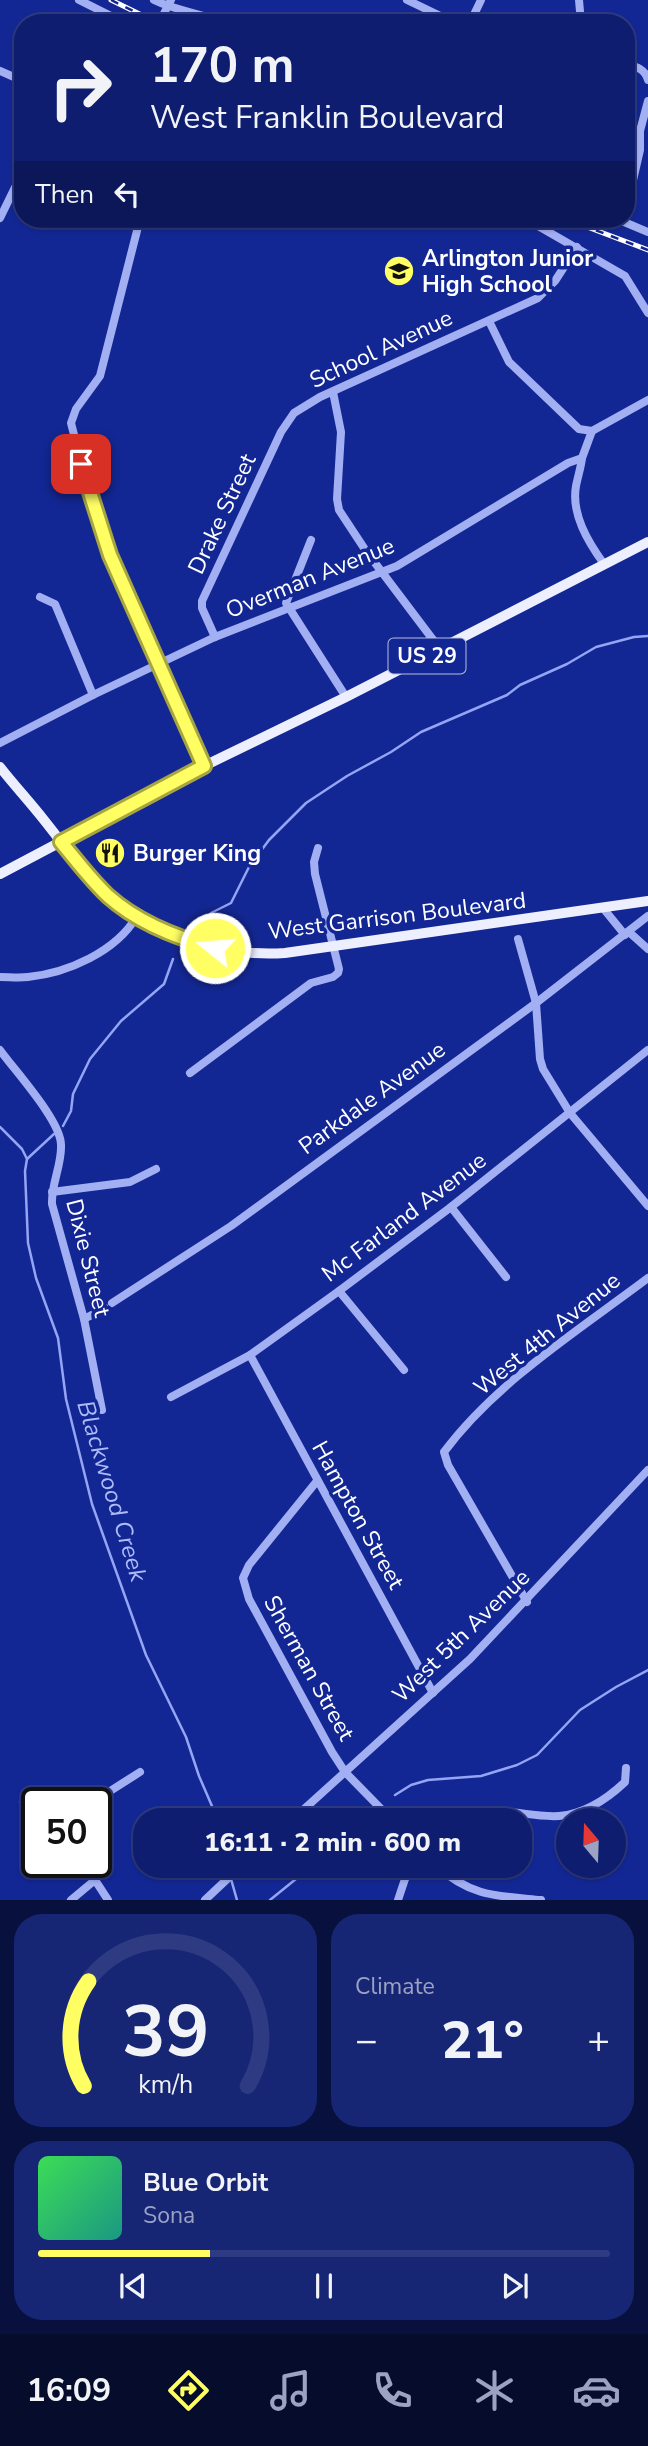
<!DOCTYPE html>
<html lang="en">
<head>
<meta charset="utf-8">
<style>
  body { margin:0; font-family:"Nunito Sans",sans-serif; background:#172674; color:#f1f3f6; height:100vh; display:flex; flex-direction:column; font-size:26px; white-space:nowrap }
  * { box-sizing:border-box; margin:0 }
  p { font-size:23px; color:#9ba2c3 }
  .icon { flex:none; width:38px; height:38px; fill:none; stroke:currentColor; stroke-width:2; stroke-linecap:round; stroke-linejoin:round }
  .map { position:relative; height:1900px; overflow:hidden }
  .panel { display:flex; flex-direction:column; gap:14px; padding:14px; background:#08103d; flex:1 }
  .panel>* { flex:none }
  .banner { position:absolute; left:14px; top:14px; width:621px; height:214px; border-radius:28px; box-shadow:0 2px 5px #0004,0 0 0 2px #2e3b82; background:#0e1d6f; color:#f1f3f6; overflow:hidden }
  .needle { width:46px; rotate:341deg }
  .tools { position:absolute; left:556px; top:1808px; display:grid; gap:14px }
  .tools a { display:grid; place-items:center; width:70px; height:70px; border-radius:50%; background:#0e1d6f; box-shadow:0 2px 5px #0004,0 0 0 2px #2e3b82; font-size:35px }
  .speed { position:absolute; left:21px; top:1787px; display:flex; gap:14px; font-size:35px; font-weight:700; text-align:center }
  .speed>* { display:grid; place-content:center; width:91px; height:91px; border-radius:50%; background:#0e1d6f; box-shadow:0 2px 5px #0004,0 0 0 2px #2e3b82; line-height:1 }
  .speed .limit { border:4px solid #111; border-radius:10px; background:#fff; color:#111 }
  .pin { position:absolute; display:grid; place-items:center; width:60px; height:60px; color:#fff; margin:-30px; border-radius:14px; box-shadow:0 4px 10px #0006 }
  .me { position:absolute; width:77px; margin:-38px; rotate:287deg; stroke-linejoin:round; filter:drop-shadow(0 0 5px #0008) }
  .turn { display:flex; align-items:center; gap:24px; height:147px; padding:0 21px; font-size:32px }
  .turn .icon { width:91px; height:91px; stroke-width:2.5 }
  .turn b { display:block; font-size:49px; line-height:60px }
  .then { display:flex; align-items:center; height:66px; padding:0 21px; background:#0003; gap:14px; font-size:26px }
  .big { font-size:52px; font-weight:800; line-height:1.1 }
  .panel .tile { flex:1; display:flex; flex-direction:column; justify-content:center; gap:10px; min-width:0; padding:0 24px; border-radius:28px; background:#172674 }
  .panel .dial { align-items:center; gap:0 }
  .dial svg { height:182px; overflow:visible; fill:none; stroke:#2e3b82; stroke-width:7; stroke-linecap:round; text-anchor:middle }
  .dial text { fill:#f1f3f6; stroke:none }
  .song { display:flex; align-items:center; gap:21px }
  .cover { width:84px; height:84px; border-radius:10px; background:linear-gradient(135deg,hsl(130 70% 55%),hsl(170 70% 35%)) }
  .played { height:7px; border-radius:4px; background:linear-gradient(90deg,#fffe63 30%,#2e3b82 30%) }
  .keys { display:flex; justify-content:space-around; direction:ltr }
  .heat { display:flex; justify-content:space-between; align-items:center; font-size:38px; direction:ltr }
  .panel .tiles { flex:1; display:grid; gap:14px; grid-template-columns:1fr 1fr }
  .tile:last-child { grid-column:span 2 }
  .trip { position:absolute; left:133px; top:1808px; width:399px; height:70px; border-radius:28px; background:#0e1d6f; box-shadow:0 2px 5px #0004,0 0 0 2px #2e3b82; font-weight:800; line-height:70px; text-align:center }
  .tab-bar { display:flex; height:112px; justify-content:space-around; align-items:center; background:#060c2c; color:#9ba2c3 }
  .tab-bar .icon { width:49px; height:49px }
  .tab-bar .selected { color:#fffe63 }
  .tab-bar b { font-size:32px; color:#f1f3f6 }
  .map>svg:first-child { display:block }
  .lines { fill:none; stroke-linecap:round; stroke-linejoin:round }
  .stream { stroke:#94a5f5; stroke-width:2.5 }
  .minor { stroke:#a2aff2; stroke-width:8 }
  .major { stroke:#edefff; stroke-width:10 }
  .rail-casing { stroke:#fff; stroke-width:5 }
  .rail { stroke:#132794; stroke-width:2.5; stroke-dasharray:8; stroke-linecap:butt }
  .route-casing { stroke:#a6a540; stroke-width:18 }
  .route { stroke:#fffe63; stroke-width:12 }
  .labels { text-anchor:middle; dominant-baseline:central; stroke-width:7; stroke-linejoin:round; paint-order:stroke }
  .shield { fill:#132794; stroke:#b8bedf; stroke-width:2 }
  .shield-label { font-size:21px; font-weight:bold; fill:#fff }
  .poi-label { font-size:23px; font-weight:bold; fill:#fff; stroke:#132794; text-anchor:start }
  .street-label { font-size:23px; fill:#fff; stroke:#132794 }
  .water-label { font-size:24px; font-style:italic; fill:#aebbf9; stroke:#132794 }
</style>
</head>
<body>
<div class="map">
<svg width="648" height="1900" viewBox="0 0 648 1900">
  <rect width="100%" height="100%" fill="#132794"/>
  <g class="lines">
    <!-- stream -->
    <g class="stream">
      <polyline points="200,926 211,913 231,903 249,867 269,840 306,803 347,776 391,752 421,732 507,695 520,685 567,664 596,647 634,637 648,636"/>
      <polyline points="63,1126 71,1111 73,1094 90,1059 121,1021 164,984 173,959"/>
      <polyline points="0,1127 22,1149 27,1159 25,1171 28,1243 36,1278 58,1338 66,1399 92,1504 146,1655 186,1737 199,1776 218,1820"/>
      <polyline points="27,1159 54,1134"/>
      <polyline points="395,1795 411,1785 428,1780 481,1776 517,1765 537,1755 580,1710 616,1687 648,1670"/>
      <polyline points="367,1820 370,1817"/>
      <polyline points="231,1879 237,1900"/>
      <polyline points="270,1900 312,1866"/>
    </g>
    <!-- minor -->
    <g class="minor">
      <polyline points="79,0 125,23"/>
      <path d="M154,0C176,11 201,13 224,23"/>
      <polyline points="407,0 455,23"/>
      <polyline points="579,0 581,23"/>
      <polyline points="159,23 171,0"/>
      <polyline points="470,23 481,0"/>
      <path d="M626,64C637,67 645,69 648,80"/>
      <polyline points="0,71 23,81"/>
      <polyline points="626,210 640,150 640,131 648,101"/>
      <polyline points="0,218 23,171"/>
      <polyline points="140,219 100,376 76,409 71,423 86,481 110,555 204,766"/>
      <polyline points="526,219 625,276 648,313"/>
      <polyline points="617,219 648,232"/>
      <polyline points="489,321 509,362 579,429 592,431"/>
      <polyline points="333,392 341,432 337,499 339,510 366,551 440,649"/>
      <path d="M582,458C581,467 578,476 576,486C571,514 588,542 604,564"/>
      <polyline points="311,540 286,603 346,697"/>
      <polyline points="40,597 55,604 93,695"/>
      <polyline points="215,637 202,608 202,601 281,432 294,413 320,397 538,298 555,281 577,247"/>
      <polyline points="0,743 93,695 215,637 397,566 568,463 582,458 592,431 648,400"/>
      <polyline points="603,908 625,935"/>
      <polyline points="629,932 648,949"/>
      <polyline points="518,939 536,1003 540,1059 543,1069 570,1113 648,1206"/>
      <path d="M0,977C9,977 19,978 28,977C67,973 116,952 137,916"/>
      <path d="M0,1050C16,1072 61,1121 61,1145C62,1165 51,1184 52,1204L84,1319L102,1410"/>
      <polyline points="190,1073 311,983 333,977 338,973 339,969 315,874 314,862 318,848"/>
      <polyline points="52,1192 130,1182 156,1169"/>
      <polyline points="451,1207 506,1277"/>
      <polyline points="339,1291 404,1370"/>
      <polyline points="112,1303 231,1226 536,1003 648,916"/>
      <polyline points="84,1319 105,1308"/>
      <polyline points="250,1355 433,1693"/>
      <polyline points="171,1397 250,1355 339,1291 451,1207 648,1050"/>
      <polyline points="317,1481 249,1565 243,1578 249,1599 332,1752 345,1772 392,1820"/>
      <path d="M527,1602L448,1465L444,1452C496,1382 579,1330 648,1278"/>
      <polyline points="23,1802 37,1817"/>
      <polyline points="93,1802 140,1772"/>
      <polyline points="292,1820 470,1659 648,1470"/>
      <path d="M463,1820C499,1802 523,1818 559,1816C585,1814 607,1799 625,1782L626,1768"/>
      <polyline points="78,1862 95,1880 108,1900"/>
      <path d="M437,1866C471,1897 498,1896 541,1900"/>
      <polyline points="71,1900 95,1880"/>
      <polyline points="205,1900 241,1866"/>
      <polyline points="398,1900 405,1879 414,1866"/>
    </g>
    <!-- major -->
    <g class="major">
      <path d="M0,767C14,785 30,802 44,820C65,846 85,876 110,897C159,937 223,957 285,953L648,901"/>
      <polyline points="0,874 204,766 346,697 648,542"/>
    </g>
    <!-- rail casing -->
    <g class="rail-casing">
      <g id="rail">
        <polyline points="111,0 158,23"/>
        <polyline points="566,219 648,250"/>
      </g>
    </g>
    <!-- rail -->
    <use href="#rail" class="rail"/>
  </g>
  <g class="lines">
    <!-- route casing -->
    <g class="route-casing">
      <path id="route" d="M81,464L110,555L204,766L61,842C76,860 91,880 108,896C137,922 177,938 215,948"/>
    </g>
    <!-- route -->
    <use href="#route" class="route"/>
  </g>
  <!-- icons -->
  <defs>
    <g id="school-disc" transform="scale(1.575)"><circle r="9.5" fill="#fffe63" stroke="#132794"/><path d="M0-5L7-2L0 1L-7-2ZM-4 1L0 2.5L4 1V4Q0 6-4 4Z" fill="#111"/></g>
    <g id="restaurant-disc" transform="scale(1.575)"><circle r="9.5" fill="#fffe63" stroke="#132794"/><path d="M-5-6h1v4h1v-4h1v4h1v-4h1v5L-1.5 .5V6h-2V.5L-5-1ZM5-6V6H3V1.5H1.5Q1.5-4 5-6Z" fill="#111"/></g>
  </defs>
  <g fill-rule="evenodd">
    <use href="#school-disc" x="399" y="271"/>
    <use href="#restaurant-disc" x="110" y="853"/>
  </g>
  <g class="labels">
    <!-- shield labels -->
    <rect class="shield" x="388.5" y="638.5" width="77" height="35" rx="5"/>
    <g class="shield-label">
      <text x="427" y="656">US 29</text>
    </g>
    <!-- poi labels -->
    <g class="poi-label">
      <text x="422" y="258">Arlington Junior<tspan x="422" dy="26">High School</tspan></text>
      <text x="133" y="853">Burger King</text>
    </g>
    <!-- street labels -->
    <g class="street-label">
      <text transform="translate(381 349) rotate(-25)">School Avenue</text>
      <text transform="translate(222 514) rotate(-65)">Drake Street</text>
      <text transform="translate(310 578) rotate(-22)">Overman Avenue</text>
      <text transform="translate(397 916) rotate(-7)">West Garrison Boulevard</text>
      <text transform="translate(372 1098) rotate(-36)">Parkdale Avenue</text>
      <text transform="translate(404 1217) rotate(-37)">Mc Farland Avenue</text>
      <text transform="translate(88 1258) rotate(76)">Dixie Street</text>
      <text transform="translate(547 1334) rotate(-39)">West 4th Avenue</text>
      <text transform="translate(358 1515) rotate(61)">Hampton Street</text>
      <text transform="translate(461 1636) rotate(-44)">West 5th Avenue</text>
      <text transform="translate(309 1668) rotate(61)">Sherman Street</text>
    </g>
    <!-- water labels -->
    <g class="water-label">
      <text transform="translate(112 1491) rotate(73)">Blackwood Creek</text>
    </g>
  </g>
</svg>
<div class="tools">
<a><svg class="needle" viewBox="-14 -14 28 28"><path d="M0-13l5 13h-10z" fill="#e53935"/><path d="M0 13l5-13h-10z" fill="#9ba2c3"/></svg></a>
</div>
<div class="speed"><div class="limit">50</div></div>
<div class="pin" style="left:81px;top:464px;background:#d93025"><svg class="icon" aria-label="arrive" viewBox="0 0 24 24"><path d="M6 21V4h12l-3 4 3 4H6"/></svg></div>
<svg class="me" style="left:215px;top:948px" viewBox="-20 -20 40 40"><circle r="17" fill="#fffe63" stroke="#fff" stroke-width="3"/><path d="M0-11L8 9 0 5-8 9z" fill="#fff"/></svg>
<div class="trip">16:11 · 2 min · 600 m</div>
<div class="banner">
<div class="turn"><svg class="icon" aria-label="right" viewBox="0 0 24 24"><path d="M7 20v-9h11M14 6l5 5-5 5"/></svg><div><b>170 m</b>West Franklin Boulevard</div></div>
<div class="then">Then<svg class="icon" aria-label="left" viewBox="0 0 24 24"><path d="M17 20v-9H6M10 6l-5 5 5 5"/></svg></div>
</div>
</div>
<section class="panel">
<div class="tiles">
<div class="tile dial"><svg viewBox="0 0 100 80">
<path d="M14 69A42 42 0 1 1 86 69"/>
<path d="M14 69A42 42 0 0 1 16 23" stroke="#fffe63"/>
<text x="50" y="56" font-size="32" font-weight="700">39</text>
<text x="50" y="72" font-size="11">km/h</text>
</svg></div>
<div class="tile"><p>Climate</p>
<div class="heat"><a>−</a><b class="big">21°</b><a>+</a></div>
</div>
<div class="tile">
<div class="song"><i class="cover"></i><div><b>Blue Orbit</b><p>Sona</p></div></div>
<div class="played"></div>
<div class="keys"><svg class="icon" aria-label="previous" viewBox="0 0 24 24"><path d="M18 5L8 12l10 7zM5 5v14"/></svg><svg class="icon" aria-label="pause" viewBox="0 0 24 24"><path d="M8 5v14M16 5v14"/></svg><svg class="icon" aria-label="next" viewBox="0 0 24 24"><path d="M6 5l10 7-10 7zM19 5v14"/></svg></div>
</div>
</div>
</section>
<nav class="tab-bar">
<b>16:09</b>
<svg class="icon selected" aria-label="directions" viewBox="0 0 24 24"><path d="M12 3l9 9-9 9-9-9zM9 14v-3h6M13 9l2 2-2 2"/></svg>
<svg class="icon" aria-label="music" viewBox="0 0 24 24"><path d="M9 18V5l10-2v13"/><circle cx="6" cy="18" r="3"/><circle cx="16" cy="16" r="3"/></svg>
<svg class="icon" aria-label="phone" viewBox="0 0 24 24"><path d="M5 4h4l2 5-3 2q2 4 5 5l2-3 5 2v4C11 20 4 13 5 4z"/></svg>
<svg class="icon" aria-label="climate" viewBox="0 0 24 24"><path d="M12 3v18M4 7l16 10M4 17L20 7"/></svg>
<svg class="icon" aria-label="car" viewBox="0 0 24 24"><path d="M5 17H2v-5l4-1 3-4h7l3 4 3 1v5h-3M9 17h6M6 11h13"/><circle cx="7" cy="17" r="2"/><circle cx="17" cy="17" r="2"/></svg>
</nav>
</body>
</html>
